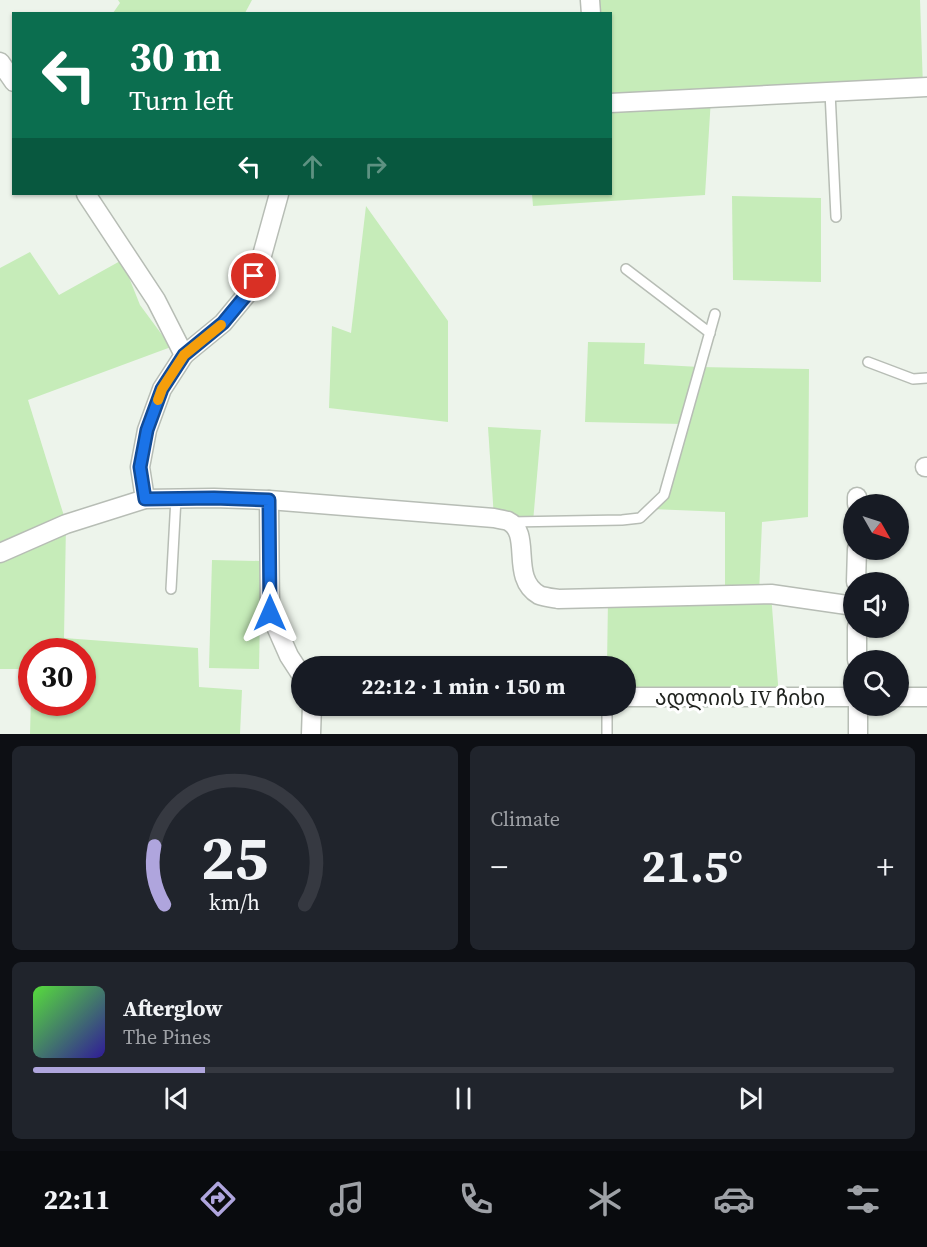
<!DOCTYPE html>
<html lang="en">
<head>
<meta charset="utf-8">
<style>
  body { margin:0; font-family:"Source Serif 4","Noto Sans Georgian",serif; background:#20242c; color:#f1f3f6; height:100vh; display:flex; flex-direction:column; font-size:22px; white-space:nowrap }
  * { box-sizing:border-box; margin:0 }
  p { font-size:20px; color:#9ea1a6 }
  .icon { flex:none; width:33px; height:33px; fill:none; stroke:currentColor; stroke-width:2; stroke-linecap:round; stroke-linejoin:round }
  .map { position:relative; height:734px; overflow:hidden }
  .details { display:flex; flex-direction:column; gap:12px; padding:12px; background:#0d0f14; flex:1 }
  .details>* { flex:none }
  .banner { position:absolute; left:12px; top:12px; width:600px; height:183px; border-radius:0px; box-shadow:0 2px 4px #0004; background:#0b6e4f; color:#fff; overflow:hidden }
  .needle { width:39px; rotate:129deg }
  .controls { position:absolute; left:843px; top:494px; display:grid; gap:12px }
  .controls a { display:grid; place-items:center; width:66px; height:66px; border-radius:50%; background:#171b24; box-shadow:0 2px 4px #0004; font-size:30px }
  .speed { position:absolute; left:18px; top:638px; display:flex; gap:12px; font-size:30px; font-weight:700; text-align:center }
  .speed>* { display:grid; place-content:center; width:78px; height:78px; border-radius:50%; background:#171b24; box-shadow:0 2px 4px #0004; line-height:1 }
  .speed .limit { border:9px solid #d22; background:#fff; color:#111 }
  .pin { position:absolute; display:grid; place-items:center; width:51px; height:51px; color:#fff; margin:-26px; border:3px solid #fff; border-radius:50%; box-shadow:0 2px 6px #0007 }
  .me { position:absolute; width:66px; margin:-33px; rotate:0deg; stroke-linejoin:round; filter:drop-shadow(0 0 4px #0008) }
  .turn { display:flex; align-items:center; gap:21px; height:126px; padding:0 18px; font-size:27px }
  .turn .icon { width:78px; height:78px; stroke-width:2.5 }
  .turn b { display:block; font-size:42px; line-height:51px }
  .lanes { display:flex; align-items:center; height:57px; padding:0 18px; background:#0003; justify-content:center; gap:30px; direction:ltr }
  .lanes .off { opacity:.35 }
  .big { font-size:45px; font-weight:700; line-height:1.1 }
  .details .tile { flex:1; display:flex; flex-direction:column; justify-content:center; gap:9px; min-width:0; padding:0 21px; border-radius:9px; background:#20242c }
  .details .dial { align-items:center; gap:0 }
  .dial svg { height:156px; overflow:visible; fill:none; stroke:#363941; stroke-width:7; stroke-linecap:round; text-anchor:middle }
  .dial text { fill:#f1f3f6; stroke:none }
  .song { display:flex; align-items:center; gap:18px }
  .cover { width:72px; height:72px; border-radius:9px; background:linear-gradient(135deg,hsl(110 70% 55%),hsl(250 70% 35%)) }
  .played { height:6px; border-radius:3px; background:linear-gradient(90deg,#afa5dd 20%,#363941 20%) }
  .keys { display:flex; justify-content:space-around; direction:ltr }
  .heat { display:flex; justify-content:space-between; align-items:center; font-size:33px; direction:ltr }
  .details .tiles { flex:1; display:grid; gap:12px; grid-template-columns:1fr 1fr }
  .tile:last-child { grid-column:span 2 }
  .trip { position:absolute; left:291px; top:656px; width:345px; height:60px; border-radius:30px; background:#171b24; box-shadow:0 2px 4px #0004; font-weight:700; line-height:60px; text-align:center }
  .menu { display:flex; height:96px; justify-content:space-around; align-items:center; background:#090b0e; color:#9ea1a6 }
  .menu .icon { width:42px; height:42px }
  .menu .on { color:#afa5dd }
  .menu b { font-size:27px; color:#f1f3f6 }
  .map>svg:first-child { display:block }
  .green { fill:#c6ecb9 }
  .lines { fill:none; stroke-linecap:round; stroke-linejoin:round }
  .lane-casing { stroke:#b7bdb5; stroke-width:12 }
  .street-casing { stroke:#b7bdb5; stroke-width:21 }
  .lane { stroke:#fff; stroke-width:9 }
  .street { stroke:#fff; stroke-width:18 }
  .route-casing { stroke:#114b97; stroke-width:15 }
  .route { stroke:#1a73e8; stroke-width:10 }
  .slow { stroke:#f59e0b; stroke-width:10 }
  .labels { text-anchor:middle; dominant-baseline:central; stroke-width:6; stroke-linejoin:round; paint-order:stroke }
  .street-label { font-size:21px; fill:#20231f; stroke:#fff }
</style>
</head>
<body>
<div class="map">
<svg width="927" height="734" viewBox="0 0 927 734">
  <rect width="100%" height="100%" fill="#edf4eb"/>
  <!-- green -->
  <g class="green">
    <polygon points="118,0 252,0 245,13 113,13 120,3"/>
    <polygon points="590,0 920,0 923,87 711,98 705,195 533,206 532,194 610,194 610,14 591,13"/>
    <polygon points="732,196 821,198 821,282 733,280"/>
    <polygon points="366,206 448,321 448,422 329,408 332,326 351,333"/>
    <polygon points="30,252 59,295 122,260 140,305 171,347 28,400 64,516 0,542 0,268"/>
    <polygon points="588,342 645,343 644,364 700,367 809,369 808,517 762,522 759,594 771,594 779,697 626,697 626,666 607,666 608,599 725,595 725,512 651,509 664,495 683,424 585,422"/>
    <polygon points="488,427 541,430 533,522 494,518"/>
    <polygon points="66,524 64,638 198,648 199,687 242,690 240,734 30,734 31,698 32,702 82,702 82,651 32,651 31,669 0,669 0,553"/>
    <polygon points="212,560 261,561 259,669 209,668"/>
  </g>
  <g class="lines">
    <!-- lane casing -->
    <g class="lane-casing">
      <g id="lane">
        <polyline points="830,92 836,217"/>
        <polyline points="626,269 710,333"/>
        <polyline points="868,362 913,379 927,378"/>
        <polyline points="510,522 622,520 640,518 664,495 715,314"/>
        <polyline points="171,589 176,498"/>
        <polyline points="607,705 607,734"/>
      </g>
    </g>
    <!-- street casing -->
    <g class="street-casing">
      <g id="street">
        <polyline points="590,0 591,14"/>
        <polyline points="0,62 14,82"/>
        <polyline points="610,103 927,87"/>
        <polyline points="86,194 156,300 184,355 162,389 147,430 140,467 145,499"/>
        <polyline points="184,355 223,323 247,294 261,259 279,194"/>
        <polyline points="925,467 927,467"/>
        <polyline points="269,500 270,613 289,656 302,676"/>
        <polyline points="857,504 857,497"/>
        <path d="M0,553L66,524L145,499L214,498L269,500L494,518C499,519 504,520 508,521C533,533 509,578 539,595C544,597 552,598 558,599L771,594L854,606"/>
        <polyline points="856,582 857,549"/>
        <polyline points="857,627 857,660"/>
        <polyline points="626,697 854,697"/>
        <polyline points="898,697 927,697"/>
        <polyline points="858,705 858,734"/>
        <polyline points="311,734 312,705"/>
      </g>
    </g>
    <!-- lane -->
    <use href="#lane" class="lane"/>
    <!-- street -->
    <use href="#street" class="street"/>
  </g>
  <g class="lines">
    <!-- route casing -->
    <g class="route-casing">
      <polyline id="route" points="254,276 247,294 223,323 184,355 162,389 147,430 140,467 145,499 214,498 269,500 270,613"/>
    </g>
    <!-- route -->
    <use href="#route" class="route"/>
    <!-- slow -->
    <polyline class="slow" points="158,400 162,389 184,355 221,325"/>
  </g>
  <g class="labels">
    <!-- street labels -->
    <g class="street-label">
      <text x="740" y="697">ადლიის IV ჩიხი</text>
    </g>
  </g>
</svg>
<div class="controls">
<a><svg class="needle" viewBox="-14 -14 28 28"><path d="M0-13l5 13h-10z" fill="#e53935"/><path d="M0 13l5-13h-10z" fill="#9ea1a6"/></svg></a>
<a><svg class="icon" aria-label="sound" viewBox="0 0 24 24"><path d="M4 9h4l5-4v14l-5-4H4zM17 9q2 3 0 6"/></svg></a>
<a><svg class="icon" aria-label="search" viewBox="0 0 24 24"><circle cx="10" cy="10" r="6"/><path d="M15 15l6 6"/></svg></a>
</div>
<div class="speed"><div class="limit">30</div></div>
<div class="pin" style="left:254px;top:276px;background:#d93025"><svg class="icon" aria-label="arrive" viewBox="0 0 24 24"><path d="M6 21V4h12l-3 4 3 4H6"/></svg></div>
<svg class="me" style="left:270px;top:613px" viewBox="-20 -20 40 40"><path d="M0-17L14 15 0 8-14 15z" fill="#1a73e8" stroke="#fff" stroke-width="4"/></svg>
<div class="trip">22:12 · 1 min · 150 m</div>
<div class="banner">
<div class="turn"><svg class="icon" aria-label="left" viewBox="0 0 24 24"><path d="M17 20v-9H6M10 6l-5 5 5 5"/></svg><div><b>30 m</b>Turn left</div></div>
<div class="lanes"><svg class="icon" aria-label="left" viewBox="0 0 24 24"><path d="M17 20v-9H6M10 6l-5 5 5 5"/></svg><svg class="icon off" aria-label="ahead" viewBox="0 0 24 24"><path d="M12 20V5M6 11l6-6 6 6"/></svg><svg class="icon off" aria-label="right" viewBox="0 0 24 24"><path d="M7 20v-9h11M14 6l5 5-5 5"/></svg></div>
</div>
</div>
<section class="details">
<div class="tiles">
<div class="tile dial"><svg viewBox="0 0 100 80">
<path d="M14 69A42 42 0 1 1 86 69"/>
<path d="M14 69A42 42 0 0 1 9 39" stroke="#afa5dd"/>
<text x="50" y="56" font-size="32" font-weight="700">25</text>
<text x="50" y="72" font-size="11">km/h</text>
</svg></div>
<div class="tile"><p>Climate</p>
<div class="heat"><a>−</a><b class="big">21.5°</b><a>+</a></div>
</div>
<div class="tile">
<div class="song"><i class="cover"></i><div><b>Afterglow</b><p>The Pines</p></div></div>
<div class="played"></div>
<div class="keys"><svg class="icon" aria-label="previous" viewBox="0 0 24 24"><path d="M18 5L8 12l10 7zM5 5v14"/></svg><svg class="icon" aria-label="pause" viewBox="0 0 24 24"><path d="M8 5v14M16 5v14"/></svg><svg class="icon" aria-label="next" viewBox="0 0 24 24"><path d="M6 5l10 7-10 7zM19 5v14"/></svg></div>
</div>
</div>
</section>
<nav class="menu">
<b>22:11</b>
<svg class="icon on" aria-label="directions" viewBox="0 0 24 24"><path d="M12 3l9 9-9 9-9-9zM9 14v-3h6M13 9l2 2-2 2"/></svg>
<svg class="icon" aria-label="music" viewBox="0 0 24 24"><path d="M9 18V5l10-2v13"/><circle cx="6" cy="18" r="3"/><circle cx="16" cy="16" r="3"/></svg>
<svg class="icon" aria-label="phone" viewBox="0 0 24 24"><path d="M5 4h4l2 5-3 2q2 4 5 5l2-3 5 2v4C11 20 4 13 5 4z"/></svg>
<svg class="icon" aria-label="climate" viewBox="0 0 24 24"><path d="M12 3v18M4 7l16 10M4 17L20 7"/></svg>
<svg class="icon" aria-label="car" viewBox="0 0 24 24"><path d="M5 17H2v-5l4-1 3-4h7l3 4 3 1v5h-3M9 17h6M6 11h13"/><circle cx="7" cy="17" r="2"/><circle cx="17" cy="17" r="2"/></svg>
<svg class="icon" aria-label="filters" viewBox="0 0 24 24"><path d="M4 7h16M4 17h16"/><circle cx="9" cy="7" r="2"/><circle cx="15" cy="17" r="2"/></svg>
</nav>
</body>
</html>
